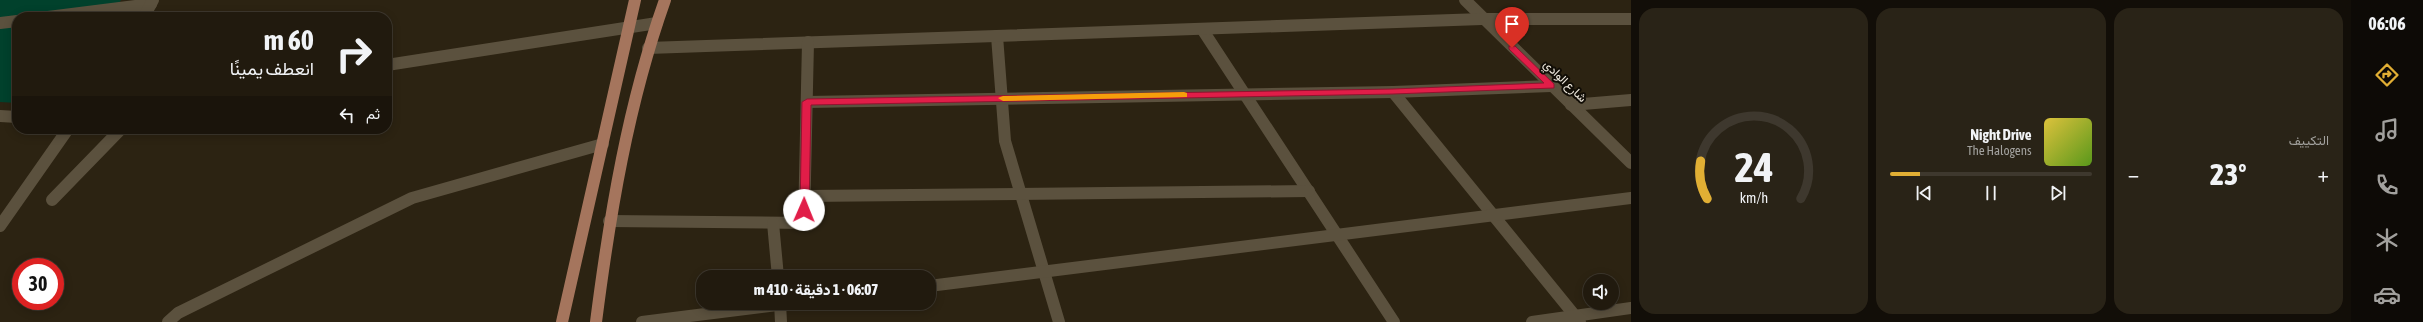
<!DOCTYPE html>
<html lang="ar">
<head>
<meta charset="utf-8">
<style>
  body { margin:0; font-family:"Asap Condensed",Vazirmatn,sans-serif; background:#292317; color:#f1f3f6; direction:rtl; height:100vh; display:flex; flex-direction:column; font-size:15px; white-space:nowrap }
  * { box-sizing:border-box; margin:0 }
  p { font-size:13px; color:#a2a19e }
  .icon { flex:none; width:22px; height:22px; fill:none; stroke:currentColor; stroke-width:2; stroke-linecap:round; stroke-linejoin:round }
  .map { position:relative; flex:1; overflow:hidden; direction:ltr }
  .details { display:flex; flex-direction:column; gap:8px; padding:8px; background:#120e08; width:720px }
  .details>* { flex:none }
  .guide { position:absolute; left:12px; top:12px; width:380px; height:122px; border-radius:16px; box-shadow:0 2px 10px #0003,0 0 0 1px #3e382e; direction:rtl; background:#211a0e; color:#f1f3f6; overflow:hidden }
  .fabs { position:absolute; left:1583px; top:274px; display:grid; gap:8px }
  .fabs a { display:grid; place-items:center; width:36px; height:36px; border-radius:50%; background:#211a0e; box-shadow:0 2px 10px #0003,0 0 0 1px #3e382e; font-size:20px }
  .speed { position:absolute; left:12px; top:258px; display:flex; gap:8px; font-size:20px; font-weight:700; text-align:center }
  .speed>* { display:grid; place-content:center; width:52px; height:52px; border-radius:50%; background:#211a0e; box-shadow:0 2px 10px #0003,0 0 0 1px #3e382e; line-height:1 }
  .speed .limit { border:6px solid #d22; background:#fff; color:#111 }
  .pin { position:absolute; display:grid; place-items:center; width:34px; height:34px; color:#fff; margin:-41px -17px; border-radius:50% 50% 50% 0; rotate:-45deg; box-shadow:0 0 4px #0007 }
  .pin .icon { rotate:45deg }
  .me { position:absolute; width:44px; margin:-22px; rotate:1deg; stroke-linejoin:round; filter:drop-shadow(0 0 3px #0008) }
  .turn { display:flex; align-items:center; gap:14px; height:84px; padding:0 12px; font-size:18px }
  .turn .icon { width:52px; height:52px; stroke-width:2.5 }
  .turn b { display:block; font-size:28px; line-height:34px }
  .then { display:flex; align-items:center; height:38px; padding:0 12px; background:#0003; gap:8px; font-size:15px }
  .big { font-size:30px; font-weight:800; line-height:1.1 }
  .details .tile { flex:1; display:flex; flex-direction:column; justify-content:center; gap:6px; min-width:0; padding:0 14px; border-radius:16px; background:#292317 }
  .details .dial { align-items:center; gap:0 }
  .dial svg { height:104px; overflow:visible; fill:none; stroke:#3e382e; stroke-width:7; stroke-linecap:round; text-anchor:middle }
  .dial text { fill:#f1f3f6; stroke:none }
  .song { display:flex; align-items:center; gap:12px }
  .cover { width:48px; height:48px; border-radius:6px; background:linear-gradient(135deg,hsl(50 70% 55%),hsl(90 70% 35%)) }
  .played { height:4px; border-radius:2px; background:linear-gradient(90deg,#e1af34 15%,#3e382e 15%) }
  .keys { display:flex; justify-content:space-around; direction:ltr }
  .heat { display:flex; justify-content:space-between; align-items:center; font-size:22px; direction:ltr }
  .details .tiles { flex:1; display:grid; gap:8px; grid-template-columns:repeat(3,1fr) }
  .trip { position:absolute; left:696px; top:270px; width:240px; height:40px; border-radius:16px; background:#211a0e; box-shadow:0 2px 10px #0003,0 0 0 1px #3e382e; font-weight:800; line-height:40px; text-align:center; direction:rtl }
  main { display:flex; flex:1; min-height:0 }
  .dock { display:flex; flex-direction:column; width:72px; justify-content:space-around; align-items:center; background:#0d0a06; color:#a2a19e }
  .dock .icon { width:28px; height:28px }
  .dock .on { color:#e1af34 }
  .dock b { font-size:18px; color:#f1f3f6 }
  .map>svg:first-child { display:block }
  .green { fill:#01412c }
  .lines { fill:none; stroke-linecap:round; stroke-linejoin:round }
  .minor { stroke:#5b513e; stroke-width:12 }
  .major { stroke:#a5755d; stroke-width:12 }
  .route { fill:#e11d48; stroke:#92132f }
  .slow { fill:#f59e0b }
  .labels { text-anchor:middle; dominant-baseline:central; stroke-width:4; stroke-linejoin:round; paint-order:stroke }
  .street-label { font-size:12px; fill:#f1ebe0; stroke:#110d06 }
</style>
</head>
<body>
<main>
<nav class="dock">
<b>06:06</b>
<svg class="icon on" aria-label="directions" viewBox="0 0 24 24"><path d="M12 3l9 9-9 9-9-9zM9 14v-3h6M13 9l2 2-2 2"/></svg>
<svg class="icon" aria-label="music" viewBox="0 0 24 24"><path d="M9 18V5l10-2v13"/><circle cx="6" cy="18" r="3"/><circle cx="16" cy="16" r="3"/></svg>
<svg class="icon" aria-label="phone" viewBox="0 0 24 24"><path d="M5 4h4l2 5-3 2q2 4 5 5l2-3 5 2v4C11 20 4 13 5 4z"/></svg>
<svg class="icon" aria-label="climate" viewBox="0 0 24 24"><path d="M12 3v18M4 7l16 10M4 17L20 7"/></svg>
<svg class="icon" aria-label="car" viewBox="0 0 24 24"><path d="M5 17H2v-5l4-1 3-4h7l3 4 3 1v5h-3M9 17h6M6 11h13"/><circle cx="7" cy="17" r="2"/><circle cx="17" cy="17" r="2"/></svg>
</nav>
<section class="details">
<div class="tiles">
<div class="tile"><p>التكييف</p>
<div class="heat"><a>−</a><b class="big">23°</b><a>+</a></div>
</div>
<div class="tile">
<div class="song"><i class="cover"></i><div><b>Night Drive</b><p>The Halogens</p></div></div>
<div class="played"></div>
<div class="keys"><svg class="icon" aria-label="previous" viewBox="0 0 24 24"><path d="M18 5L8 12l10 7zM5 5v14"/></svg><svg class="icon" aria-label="pause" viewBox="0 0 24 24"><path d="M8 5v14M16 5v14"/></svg><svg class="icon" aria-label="next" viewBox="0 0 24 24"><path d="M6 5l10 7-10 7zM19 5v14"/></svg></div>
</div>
<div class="tile dial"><svg viewBox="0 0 100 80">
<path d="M14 69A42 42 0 1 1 86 69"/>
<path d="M14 69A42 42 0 0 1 9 40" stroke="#e1af34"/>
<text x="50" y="56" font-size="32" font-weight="700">24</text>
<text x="50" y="72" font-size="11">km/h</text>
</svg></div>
</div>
</section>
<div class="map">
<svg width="1631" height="322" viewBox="0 0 1631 322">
  <rect width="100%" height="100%" fill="#2c2312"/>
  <!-- green -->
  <polygon class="green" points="0,0 121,0 111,17 17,17 17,103 0,102"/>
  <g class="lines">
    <!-- minor -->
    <g class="minor">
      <polyline points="1465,0 1631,163"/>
      <polyline points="48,17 151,4"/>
      <polyline points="144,17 153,0"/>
      <polyline points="0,23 17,21"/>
      <polyline points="1202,29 1394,322"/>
      <polyline points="997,36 1005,141 1059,322"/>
      <polyline points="648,48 1482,19 1631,19"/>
      <polyline points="387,65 657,23"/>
      <polyline points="1393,92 1580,322"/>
      <polyline points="807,102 1393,92 1551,86"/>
      <polyline points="1571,105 1631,100"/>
      <polyline points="0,116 17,117"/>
      <polyline points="805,196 1309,191"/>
      <polyline points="52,200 121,129"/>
      <polyline points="609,221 804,223 808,42"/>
      <polyline points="773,223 778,277"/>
      <polyline points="0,226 68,129"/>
      <polyline points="929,286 1631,198"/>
      <polyline points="780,303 781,322"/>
      <polyline points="168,322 178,313 412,198 603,144"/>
      <polyline points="642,322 793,303"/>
      <polyline points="1532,322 1631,308"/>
    </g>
    <!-- major -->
    <g class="major">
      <polyline points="562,322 635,0"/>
      <path d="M596,322C610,213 628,104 665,0"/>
    </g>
  </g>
  <!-- route -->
  <polygon class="route" points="1509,46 1515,46 1554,84 1554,88 1393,94 811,105 809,210 804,213 800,210 802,102 807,99 1393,89 1544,83 1509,49"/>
  <!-- slow -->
  <polygon class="slow" points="1184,92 1187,93 1187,97 1003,101 998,98 1003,96"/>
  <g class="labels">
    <!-- street labels -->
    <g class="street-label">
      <text transform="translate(1565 81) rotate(44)">شارع الوادي</text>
    </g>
  </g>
</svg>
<div class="fabs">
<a><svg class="icon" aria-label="sound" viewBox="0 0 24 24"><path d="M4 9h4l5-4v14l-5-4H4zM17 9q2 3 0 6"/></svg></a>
</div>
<div class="speed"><div class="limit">30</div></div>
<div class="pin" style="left:1512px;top:48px;background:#d93025"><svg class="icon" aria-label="arrive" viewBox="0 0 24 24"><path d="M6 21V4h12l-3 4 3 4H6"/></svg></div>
<svg class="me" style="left:804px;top:210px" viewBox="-20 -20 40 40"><circle r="19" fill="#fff"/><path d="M0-13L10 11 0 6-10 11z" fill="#e11d48"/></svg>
<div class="trip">06:07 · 1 دقيقة · 410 m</div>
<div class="guide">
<div class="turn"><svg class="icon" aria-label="right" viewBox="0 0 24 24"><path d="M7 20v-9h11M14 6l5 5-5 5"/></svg><div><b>60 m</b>انعطف يمينًا</div></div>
<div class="then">ثم<svg class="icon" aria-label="left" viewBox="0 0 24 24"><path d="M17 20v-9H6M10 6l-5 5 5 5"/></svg></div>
</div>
</div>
</main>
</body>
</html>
